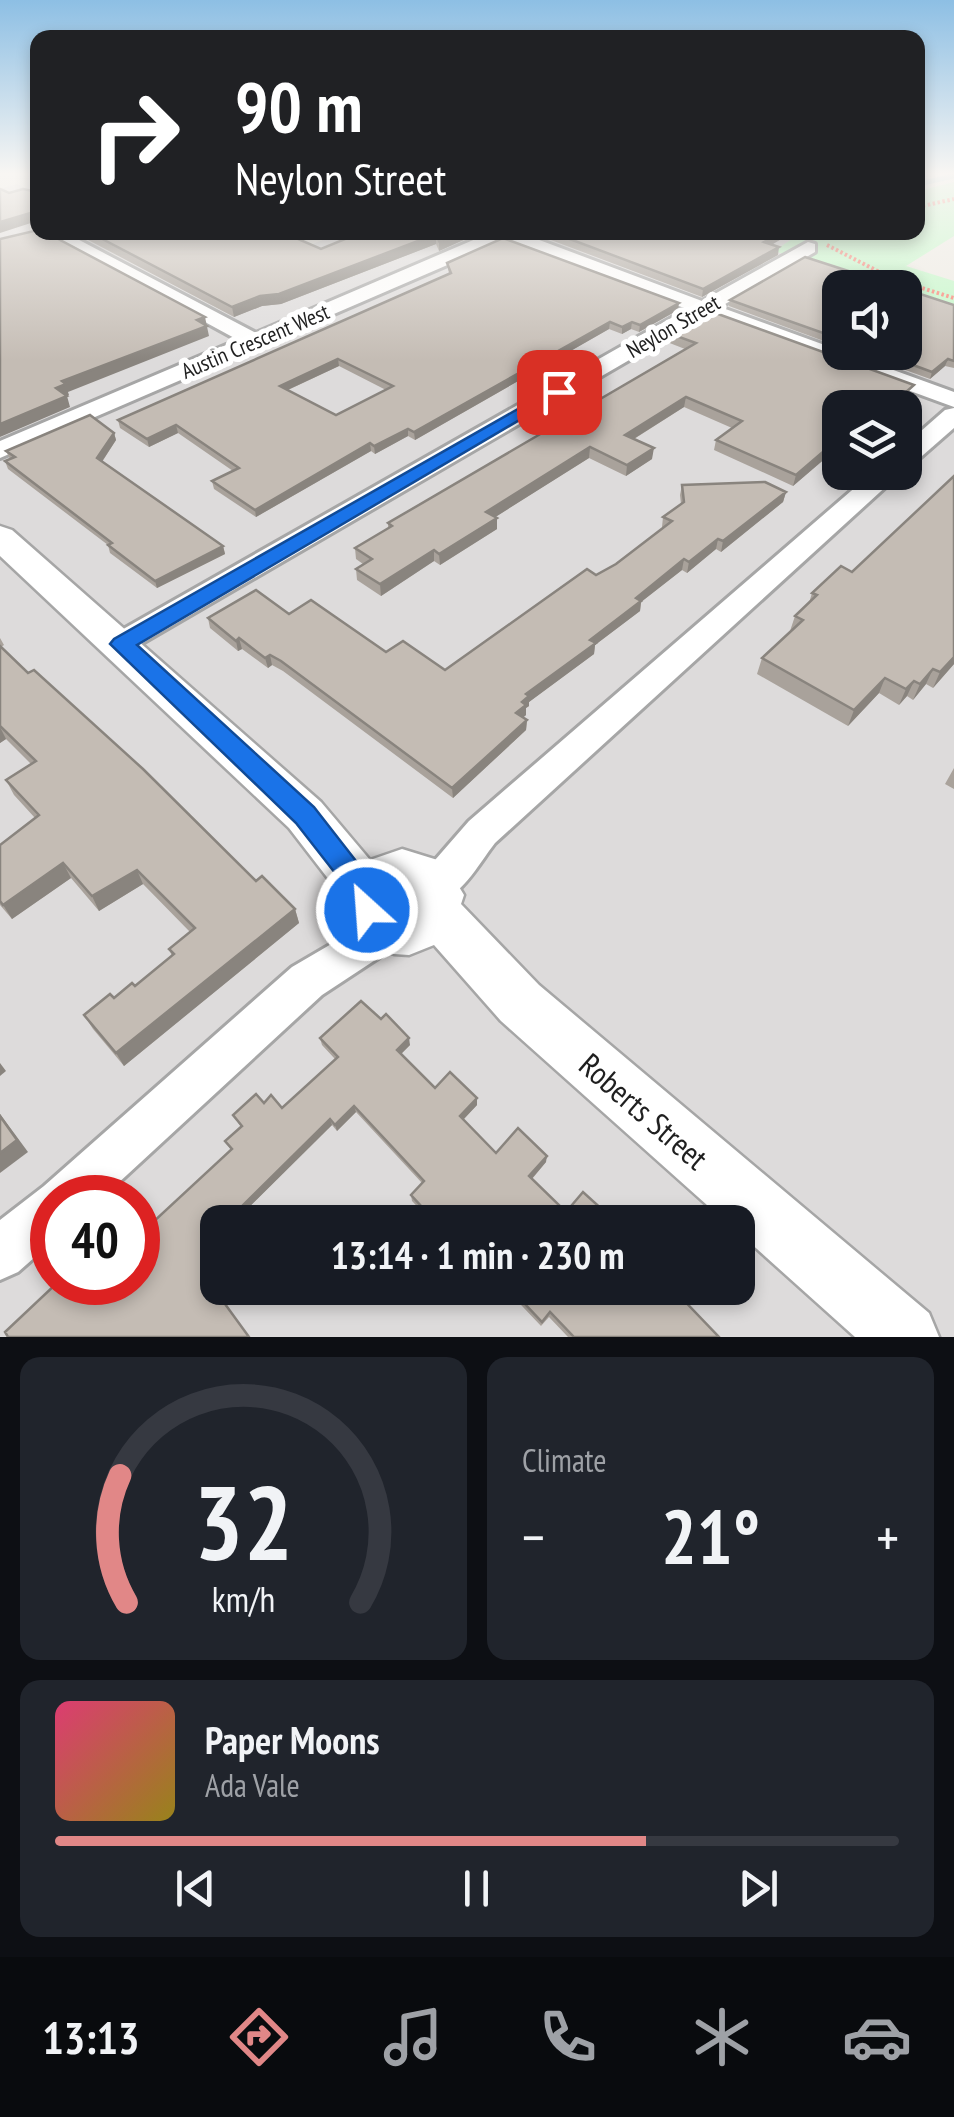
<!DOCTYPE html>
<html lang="en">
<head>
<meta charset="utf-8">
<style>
  body { margin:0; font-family:"PT Sans Narrow",sans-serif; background:#20242c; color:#f1f3f6; height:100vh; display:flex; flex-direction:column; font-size:38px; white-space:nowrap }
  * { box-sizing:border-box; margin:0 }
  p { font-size:32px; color:#9ea1a6 }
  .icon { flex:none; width:55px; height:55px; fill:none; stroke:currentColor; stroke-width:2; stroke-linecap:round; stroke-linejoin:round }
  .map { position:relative; height:1337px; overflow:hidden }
  .side { display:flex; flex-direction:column; gap:20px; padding:20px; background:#0d0f14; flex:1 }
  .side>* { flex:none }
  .banner { position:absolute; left:30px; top:30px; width:895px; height:210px; border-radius:20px; box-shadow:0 5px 15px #0003; background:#202124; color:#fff; overflow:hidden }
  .tools { position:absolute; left:822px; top:270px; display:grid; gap:20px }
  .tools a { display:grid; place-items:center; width:100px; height:100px; border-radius:20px; background:#171b24; box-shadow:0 5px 15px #0003; font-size:50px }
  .speed { position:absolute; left:30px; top:1175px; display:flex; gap:20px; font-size:50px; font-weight:700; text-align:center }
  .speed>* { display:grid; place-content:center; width:130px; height:130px; border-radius:50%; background:#171b24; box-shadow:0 5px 15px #0003; line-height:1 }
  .speed .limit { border:15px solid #d22; background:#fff; color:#111 }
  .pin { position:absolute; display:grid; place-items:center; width:85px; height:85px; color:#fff; margin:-42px; border-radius:20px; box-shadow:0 5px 15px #0006 }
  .me { position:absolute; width:110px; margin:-55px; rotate:334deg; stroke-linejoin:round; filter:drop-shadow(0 0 8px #0008) }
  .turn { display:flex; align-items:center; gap:35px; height:210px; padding:0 40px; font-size:45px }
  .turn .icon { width:130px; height:130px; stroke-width:2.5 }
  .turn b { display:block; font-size:70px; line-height:85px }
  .big { font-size:75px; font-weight:800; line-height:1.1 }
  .side .widget { flex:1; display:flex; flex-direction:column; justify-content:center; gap:15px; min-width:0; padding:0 35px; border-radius:20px; background:#20242c }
  .side .dial { align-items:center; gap:0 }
  .dial svg { height:260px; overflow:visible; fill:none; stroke:#363941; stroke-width:7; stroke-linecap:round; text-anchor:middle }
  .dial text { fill:#f1f3f6; stroke:none }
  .song { display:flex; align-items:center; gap:30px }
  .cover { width:120px; height:120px; border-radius:15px; background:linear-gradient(135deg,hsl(340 70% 55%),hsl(50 70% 35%)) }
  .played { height:10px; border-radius:5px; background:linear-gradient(90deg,#e18787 70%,#363941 70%) }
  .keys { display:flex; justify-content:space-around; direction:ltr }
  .heat { display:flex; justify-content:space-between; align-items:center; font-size:55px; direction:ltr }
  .side .tiles { flex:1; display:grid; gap:20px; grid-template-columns:1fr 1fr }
  .widget:last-child { grid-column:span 2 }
  .trip { position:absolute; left:200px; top:1205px; width:555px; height:100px; border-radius:20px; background:#171b24; box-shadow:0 5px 15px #0003; font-weight:800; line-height:100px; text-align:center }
  .menu { display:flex; height:160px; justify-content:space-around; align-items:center; background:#090b0e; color:#9ea1a6 }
  .menu .icon { width:70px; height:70px }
  .menu .selected { color:#e18787 }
  .menu b { font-size:45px; color:#f1f3f6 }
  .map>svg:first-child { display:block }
  .residential { fill:#dddbdb; fill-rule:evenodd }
  .park { fill:#c2f9c7 }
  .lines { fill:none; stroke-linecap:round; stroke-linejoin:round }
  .stream { stroke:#a5d0dd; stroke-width:5 }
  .minor-casing { stroke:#a6a6a6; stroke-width:6 }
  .tertiary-casing { stroke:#a6a6a6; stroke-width:5 }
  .path { stroke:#fa7b6b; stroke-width:4; stroke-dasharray:2.5 2.5; stroke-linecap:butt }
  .minor { fill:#fff; fill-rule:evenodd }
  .tertiary { fill:#fff; fill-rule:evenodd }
  .wall { fill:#a9a29b; fill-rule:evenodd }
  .shaded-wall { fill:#89847e }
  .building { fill:#c4bcb4; stroke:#89847e; stroke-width:2.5; fill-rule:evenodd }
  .route { fill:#1a73e8; stroke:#114b97; stroke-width:2.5 }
  .labels { text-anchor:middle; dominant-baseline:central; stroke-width:10; stroke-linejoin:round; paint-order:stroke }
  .far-street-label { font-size:22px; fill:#1f1f1f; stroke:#fff }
  .near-street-label { font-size:32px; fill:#1f1f1f; stroke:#fff }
</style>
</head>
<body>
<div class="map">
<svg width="954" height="1337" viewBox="0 0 954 1337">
  <rect width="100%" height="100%" fill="#efece5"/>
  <!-- residential -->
  <path class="residential" d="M17,184L37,194L38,232L273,233L305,247L343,232L770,233L793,239L775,250L889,287L840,288V352H905L954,308V1337H0V189ZM840,408H905V472H840ZM52,1198H138V1282H52ZM218,1222H738V1288H218Z"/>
  <!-- park -->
  <polygon class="park" points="954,182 954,236 906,266 954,281 954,308 905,292 905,288 889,287 774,251 792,239 770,233 918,232 918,191"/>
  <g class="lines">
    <!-- stream -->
    <polyline class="stream" points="918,184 954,176"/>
    <!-- minor casing -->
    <g class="minor-casing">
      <g id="minor">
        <polygon points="40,232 64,232 256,333 492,232 518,232 702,301 808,242 815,244 815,252 720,307 954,392 954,407 705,316 122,655 111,652 106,644 111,636 687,309 503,241 0,458 0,441 238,340"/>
        <polygon points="954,408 954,428 914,463 905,466 905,445 945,410"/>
        <path d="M873,472H902L495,843C476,867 455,911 422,899L416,887L422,875L469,821Z"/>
        <polygon points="386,912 401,917 407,930 401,943 322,995 102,1198 52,1198 52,1242 18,1272 0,1280 0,1220 44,1186 292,967"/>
      </g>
    </g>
    <!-- tertiary casing -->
    <g class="tertiary-casing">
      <path id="tertiary" d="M0,526L12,530L321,802L370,860L402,849L444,862L464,895L461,904L539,985L929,1313L939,1337H855L738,1232V1222H726L501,1021L434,945L409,955L394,954L362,942L345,916L343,898L289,828L0,556ZM403,890L414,896L406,909H396L393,898Z"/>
    </g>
    <!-- path -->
    <g class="path">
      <polyline points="918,207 954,199"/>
      <polyline points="827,245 893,279 954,298"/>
    </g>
    <!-- minor -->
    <use href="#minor" class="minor"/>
    <!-- tertiary -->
    <use href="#tertiary" class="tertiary"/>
  </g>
  <!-- wall -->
  <g class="wall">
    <polygon points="73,232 282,232 321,249 362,232 481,232 439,251 436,244 281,304 262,306 234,317"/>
    <polygon points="535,232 784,232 783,238 772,244 778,255 702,297 535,234"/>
    <path d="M447,263L678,310L639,332L631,329L622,334L609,329L415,440L408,436L375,454L371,451L256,517L214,489L212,481L233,471L178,433L149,447L120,428L118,420L449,274ZM339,366L386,390L336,415L288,390Z"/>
    <polygon points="840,288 840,347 729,306 730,300"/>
    <polygon points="954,305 954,368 945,366 930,379 856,352 905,352"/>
    <polygon points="668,333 911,395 908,409 905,412 905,408 840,408 840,455 835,459 828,456 793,486 714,450 716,440 732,428 684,407 634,439 652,459 626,476 589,458 495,517 497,529 440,565 434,561 381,596 357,580 356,569 363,564 356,559 355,548 388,528 388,523 685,349 667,342"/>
    <polygon points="114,433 116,440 102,462 223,546 225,554 157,588 110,553 108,545 8,469 5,461 10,459 6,451"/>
    <polygon points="682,485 786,492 783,502 721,552 716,549 687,573 682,570 641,602 640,611 595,645 594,654 529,702 529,706 526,708 526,715 523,717 527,720 526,730 453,798 283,671 272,665 268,668 242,649 238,651 210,628 208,618 289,614 386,652 445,670 596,575 616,564 663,528 662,527 663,517 681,504 680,495"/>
    <polygon points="812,593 954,664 933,688 926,684 913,700 907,696 899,705 879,693 848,726 757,674 762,658 790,631 795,616 809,603"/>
    <polygon points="0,638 4,645 1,647 28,673 256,881 295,909 299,923 124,1066 93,1029 84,1015 135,986 172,956 169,949 190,932 143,884 99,911 71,878 12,919 0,905 0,845 35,818 14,795 6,780 31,764 6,739 0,743"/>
    <polygon points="954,768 954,789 945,784"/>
    <polygon points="381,1019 410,1045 401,1054 435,1088 477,1105 463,1120 496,1153 546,1162 532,1179 566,1212 616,1222 432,1222 412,1201 411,1195 422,1183 356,1112 337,1131 332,1125 234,1222 218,1222 218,1288 231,1288 221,1298 138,1282 231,1150 225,1141 241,1127 233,1115 264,1103 282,1108 335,1059 322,1045 320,1038"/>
    <polygon points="505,1288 672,1288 719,1337 568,1337 549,1317 541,1326"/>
  </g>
  <!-- shaded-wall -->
  <g class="shaded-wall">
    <polygon points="34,212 37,221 0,233 0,222"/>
    <polygon points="458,232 481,232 439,251 439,241"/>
    <polygon points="782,232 784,232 783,238 763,250 764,242"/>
    <polygon points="436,234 436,244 281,304 262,306 234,317 232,307"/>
    <polygon points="779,247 778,255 702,297 703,289"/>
    <polygon points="679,303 678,310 639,332 640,325"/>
    <polygon points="205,317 209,336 68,392 69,395 67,396 70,407 0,437 0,424 56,388 62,381"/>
    <polygon points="610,322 609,329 415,440 414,432"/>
    <polygon points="632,322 631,329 622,334 622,327"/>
    <polygon points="338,359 339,366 281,393 280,386"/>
    <polygon points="948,359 945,366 930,379 932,372"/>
    <polygon points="686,397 684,407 624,445 625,435"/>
    <polygon points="912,398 908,409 905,412 905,408 902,408"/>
    <polygon points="176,425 178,433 149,447 147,439"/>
    <polygon points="408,429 408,436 375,454 374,446"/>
    <polygon points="114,433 116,440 99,466 97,458"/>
    <polygon points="370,443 371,451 256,517 255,510"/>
    <polygon points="831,445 828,456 793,486 796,475"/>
    <polygon points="590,447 589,458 486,523 486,512"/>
    <polygon points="654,448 652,459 626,476 627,465"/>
    <polygon points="786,492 783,502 721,552 723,541"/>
    <polygon points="497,518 497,529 440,565 439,554"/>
    <polygon points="718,539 716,549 687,573 689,562"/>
    <polygon points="223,546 225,554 157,588 155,581"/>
    <polygon points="434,550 434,561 381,596 380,584"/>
    <polygon points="684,559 682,570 641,602 640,611 595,645 594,654 529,702 529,706 526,708 526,715 516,724 516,713 526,694 636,598"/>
    <polygon points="239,638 242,649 238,651 236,641"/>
    <polygon points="270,655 272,665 268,668 265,658"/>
    <polygon points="954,657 954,664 933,688 940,672"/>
    <polygon points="933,669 926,684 913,700 920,684"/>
    <polygon points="885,678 879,693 848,726 854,710"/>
    <polygon points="914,681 907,696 899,705 906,689"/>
    <polygon points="527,720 526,730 453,798 452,788"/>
    <polygon points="0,727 6,739 0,743"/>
    <polygon points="63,863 71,878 12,919 3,905"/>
    <polygon points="137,870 143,884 99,911 92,896"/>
    <polygon points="295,909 299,923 124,1066 116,1053"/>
    <polygon points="409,1038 410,1045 398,1057 397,1050"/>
    <polygon points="0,1063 6,1071 0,1076"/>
    <polygon points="477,1098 477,1105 460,1123 460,1116"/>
    <polygon points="354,1106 356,1112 337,1131 335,1125"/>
    <polygon points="0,1114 28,1152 0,1173"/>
    <polygon points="330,1119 332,1125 234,1222 231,1222 229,1219"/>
    <polygon points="547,1156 546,1162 529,1182 529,1176"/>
    <polygon points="223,1288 231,1288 221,1298 217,1293"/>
  </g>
  <!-- building -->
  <g class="building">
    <polygon points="0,189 9,193 23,189 38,192 38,217 34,212 0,222"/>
    <polygon points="38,230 38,232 45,232 205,317 197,320 207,326 62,381 66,384 56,388 67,396 0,424 0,239"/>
    <polygon points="89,232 282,232 321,249 362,232 458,232 439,241 436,234 279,294 260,296 232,307"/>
    <polygon points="551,232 782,232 764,242 779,247 703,289"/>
    <path d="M503,238L679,303L640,325L632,322L622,327L610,322L414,432L408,429L374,446L370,443L255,510L212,481L239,468L176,425L147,439L118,420L451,273L447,263ZM338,359L393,386L336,415L280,386Z"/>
    <polygon points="805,257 901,288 840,288 840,339 730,300"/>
    <polygon points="905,289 954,305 954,361 948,359 932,372 878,352 905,352"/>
    <polygon points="707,310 914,385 905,393 912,398 902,408 840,408 840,447 838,448 831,445 796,475 716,440 742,421 686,397 625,435 654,448 627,465 590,447 486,512 497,518 439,554 434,550 380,584 356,569 372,559 355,548 392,526 388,523 696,343 668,333"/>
    <polygon points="90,415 114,433 97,458 223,546 155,581 108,545 112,543 5,461 15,457 6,451"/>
    <polygon points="954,476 954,657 940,672 933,669 920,684 914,681 906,689 885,678 854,710 762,658 803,620 795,616 817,595 812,593 841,566 852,572"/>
    <polygon points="765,482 786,492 723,541 718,539 689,562 684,559 636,598 641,601 590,640 596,643 526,694 529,696 522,702 526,705 516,713 527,720 452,788 281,661 270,655 265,658 239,638 236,641 208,618 256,590 289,614 311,600 386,652 403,641 445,670 587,569 596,575 616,564 672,521 663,517 684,502 682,485"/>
    <polygon points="0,646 28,673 34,670 143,769 256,881 262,876 295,909 116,1053 84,1015 110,994 114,998 132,983 135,986 174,954 169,949 195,928 137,870 92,896 63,863 3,905 0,901 0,845 39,815 6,780 36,761 0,726"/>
    <polygon points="361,1001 381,1019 386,1014 409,1038 397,1050 435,1088 450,1072 477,1098 460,1116 496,1153 518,1128 547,1156 529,1176 566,1212 583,1192 616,1222 436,1222 411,1195 424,1181 354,1106 335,1125 330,1119 229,1219 232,1222 218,1222 218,1288 223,1288 217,1293 249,1337 8,1337 5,1332 58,1282 138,1282 138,1236 232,1149 225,1141 242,1126 233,1115 256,1094 264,1103 271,1095 282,1108 338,1057 320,1038"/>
    <polygon points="0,1116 17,1140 0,1153"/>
    <polygon points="510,1288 672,1288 719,1337 574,1337 550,1312 542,1322"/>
  </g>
  <!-- sky -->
  <linearGradient id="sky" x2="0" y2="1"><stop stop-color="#8dbfe4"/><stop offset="0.48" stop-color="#f8f6f3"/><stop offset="1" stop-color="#f8f6f3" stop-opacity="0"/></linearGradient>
  <rect width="954" height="361" fill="url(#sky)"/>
  <!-- route -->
  <polygon class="route" points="553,389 567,392 137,645 314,807 381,893 377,919 367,923 357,919 353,896 296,823 110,644 114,639"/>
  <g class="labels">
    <!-- far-street labels -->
    <g class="far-street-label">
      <text transform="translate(673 326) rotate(-30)">Neylon Street</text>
      <text transform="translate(255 341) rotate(-23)">Austin Crescent West</text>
    </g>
    <!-- near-street labels -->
    <g class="near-street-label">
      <text transform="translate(644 1111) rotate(41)">Roberts Street</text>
    </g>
  </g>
</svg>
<div class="tools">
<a><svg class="icon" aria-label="sound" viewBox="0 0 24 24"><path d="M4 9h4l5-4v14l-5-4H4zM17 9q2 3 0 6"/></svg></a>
<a><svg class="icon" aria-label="layers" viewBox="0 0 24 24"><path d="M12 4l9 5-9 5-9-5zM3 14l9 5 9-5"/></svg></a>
</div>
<div class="speed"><div class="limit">40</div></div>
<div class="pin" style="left:559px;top:392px;background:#d93025"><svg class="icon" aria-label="arrive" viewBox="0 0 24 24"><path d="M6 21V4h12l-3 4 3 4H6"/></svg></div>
<svg class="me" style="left:367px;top:910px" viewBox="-20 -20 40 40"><circle r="17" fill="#1a73e8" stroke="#fff" stroke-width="3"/><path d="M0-11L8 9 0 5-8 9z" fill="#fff"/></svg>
<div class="trip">13:14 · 1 min · 230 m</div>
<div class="banner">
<div class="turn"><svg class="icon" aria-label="right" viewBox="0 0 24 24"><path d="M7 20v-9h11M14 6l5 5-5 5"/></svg><div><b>90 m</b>Neylon Street</div></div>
</div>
</div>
<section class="side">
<div class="tiles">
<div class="widget dial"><svg viewBox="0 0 100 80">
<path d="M14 69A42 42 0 1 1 86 69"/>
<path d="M14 69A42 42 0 0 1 12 30" stroke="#e18787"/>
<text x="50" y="56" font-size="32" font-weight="700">32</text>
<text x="50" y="72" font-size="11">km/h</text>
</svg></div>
<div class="widget"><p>Climate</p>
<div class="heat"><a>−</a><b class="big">21°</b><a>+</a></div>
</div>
<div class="widget">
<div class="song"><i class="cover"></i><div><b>Paper Moons</b><p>Ada Vale</p></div></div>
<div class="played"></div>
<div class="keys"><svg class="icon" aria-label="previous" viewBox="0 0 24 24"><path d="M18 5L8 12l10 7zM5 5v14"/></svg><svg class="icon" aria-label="pause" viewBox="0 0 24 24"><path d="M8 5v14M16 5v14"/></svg><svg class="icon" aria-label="next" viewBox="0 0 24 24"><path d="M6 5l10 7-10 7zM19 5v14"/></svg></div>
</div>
</div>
</section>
<nav class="menu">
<b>13:13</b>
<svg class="icon selected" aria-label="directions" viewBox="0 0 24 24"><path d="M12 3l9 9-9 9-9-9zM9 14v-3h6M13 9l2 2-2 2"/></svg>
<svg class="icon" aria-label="music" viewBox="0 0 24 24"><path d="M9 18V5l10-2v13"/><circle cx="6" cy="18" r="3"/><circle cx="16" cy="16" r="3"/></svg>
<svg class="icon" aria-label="phone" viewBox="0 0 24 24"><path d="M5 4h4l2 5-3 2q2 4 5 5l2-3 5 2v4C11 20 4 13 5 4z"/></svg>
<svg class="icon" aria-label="climate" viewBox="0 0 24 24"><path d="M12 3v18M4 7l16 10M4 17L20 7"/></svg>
<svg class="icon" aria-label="car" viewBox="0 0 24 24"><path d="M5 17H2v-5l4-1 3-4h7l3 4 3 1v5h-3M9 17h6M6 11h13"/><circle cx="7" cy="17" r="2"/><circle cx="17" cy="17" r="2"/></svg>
</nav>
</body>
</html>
